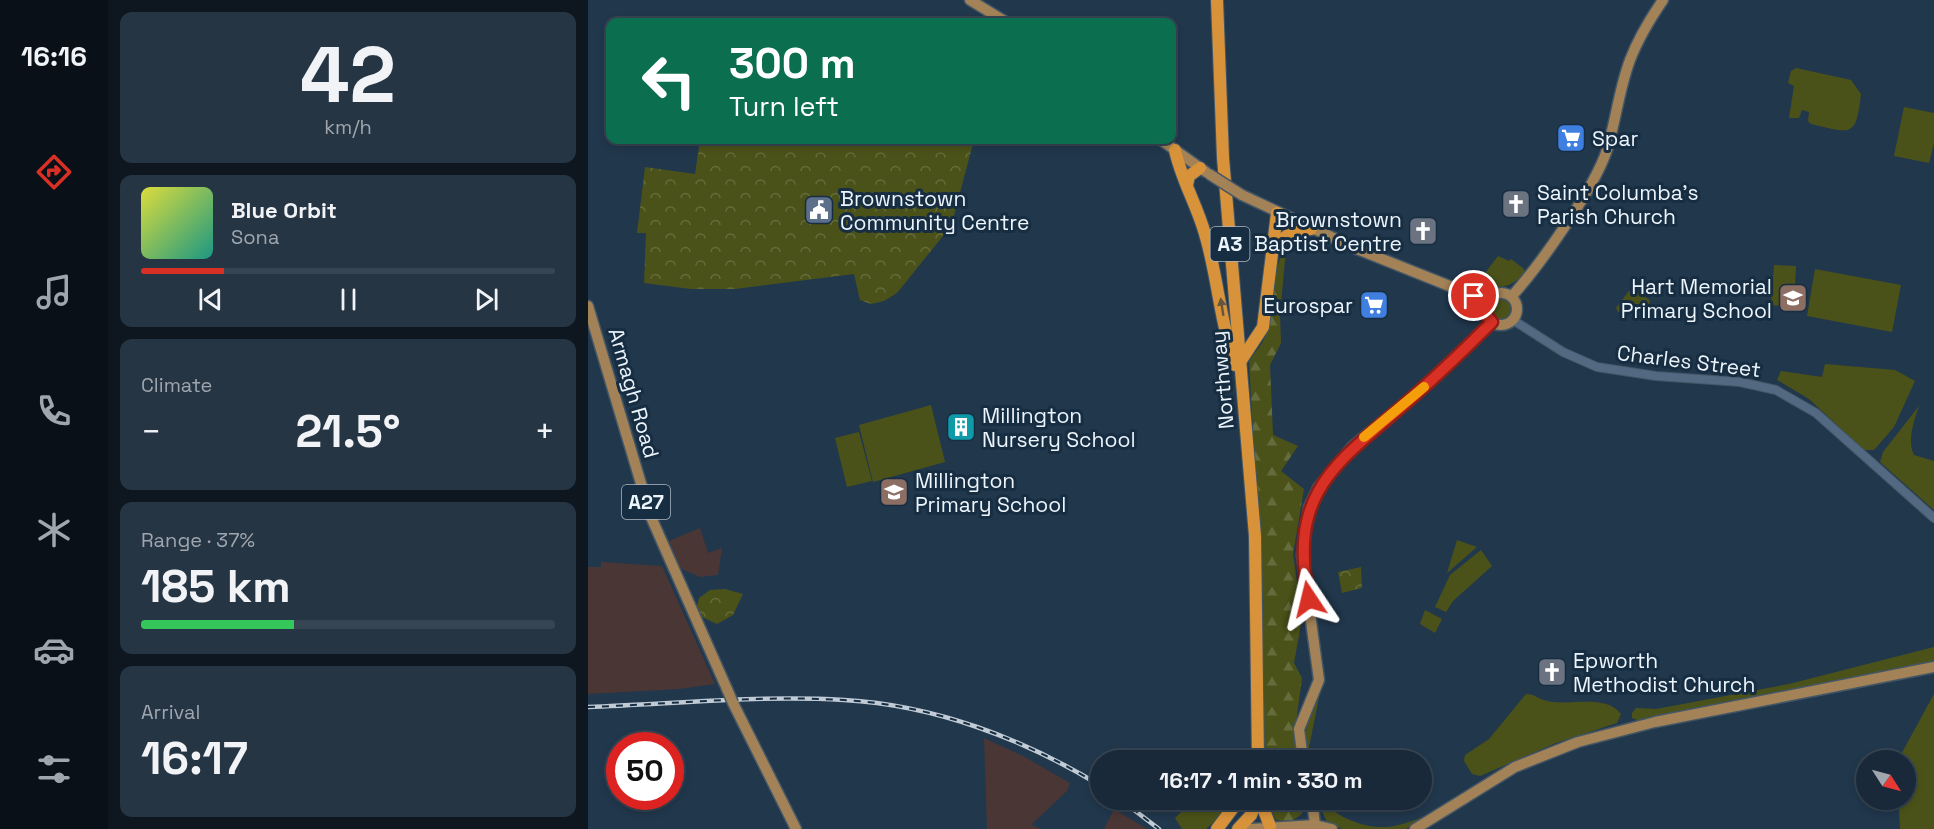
<!DOCTYPE html>
<html lang="en">
<head>
<meta charset="utf-8">
<style>
  body { margin:0; font-family:"Space Grotesk",sans-serif; background:#263544; color:#f1f3f6; height:100vh; display:flex; flex-direction:column; font-size:22px; white-space:nowrap }
  * { box-sizing:border-box; margin:0 }
  p { font-size:20px; color:#9fa6ae }
  .icon { flex:none; width:33px; height:33px; fill:none; stroke:currentColor; stroke-width:2; stroke-linecap:round; stroke-linejoin:round }
  .map { position:relative; flex:1; overflow:hidden }
  .drawer { display:flex; flex-direction:column; gap:12px; padding:12px; background:#0e171f; width:480px }
  .drawer>* { flex:none }
  .banner { position:absolute; left:18px; top:18px; width:570px; height:126px; border-radius:12px; box-shadow:0 3px 9px #0003,0 0 0 2px #374553; background:#0b6e4f; color:#fff; overflow:hidden }
  .needle { width:39px; rotate:126deg }
  .buttons { position:absolute; left:1268px; top:750px; display:grid; gap:12px }
  .buttons a { display:grid; place-items:center; width:60px; height:60px; border-radius:50%; background:#192939; box-shadow:0 3px 9px #0003,0 0 0 2px #374553; font-size:30px }
  .speed { position:absolute; left:18px; top:732px; display:flex; gap:12px; font-size:30px; font-weight:700; text-align:center }
  .speed>* { display:grid; place-content:center; width:78px; height:78px; border-radius:50%; background:#192939; box-shadow:0 3px 9px #0003,0 0 0 2px #374553; line-height:1 }
  .speed .limit { border:9px solid #d22; background:#fff; color:#111 }
  .pin { position:absolute; display:grid; place-items:center; width:51px; height:51px; color:#fff; margin:-26px; border:3px solid #fff; border-radius:50%; box-shadow:0 2px 6px #0007 }
  .me { position:absolute; width:66px; margin:-33px; rotate:350deg; stroke-linejoin:round; filter:drop-shadow(0 0 4px #0008) }
  .turn { display:flex; align-items:center; gap:21px; height:126px; padding:0 24px; font-size:27px }
  .turn .icon { width:78px; height:78px; stroke-width:2.5 }
  .turn b { display:block; font-size:42px; line-height:51px }
  .big { font-size:45px; font-weight:600; line-height:1.1 }
  .drawer .tile { flex:1; display:flex; flex-direction:column; justify-content:center; gap:9px; min-width:0; padding:0 21px; border-radius:12px; background:#263544 }
  .drawer .dial { align-items:center; gap:0 }
  .dial b { font-size:78px; line-height:1 }
  .song { display:flex; align-items:center; gap:18px }
  .cover { width:72px; height:72px; border-radius:9px; background:linear-gradient(135deg,hsl(60 70% 55%),hsl(170 70% 35%)) }
  .played { height:6px; border-radius:3px; background:linear-gradient(90deg,#d93025 20%,#374553 20%) }
  .keys { display:flex; justify-content:space-around; direction:ltr }
  .heat { display:flex; justify-content:space-between; align-items:center; font-size:33px; direction:ltr }
  .charge { height:9px; border-radius:4px; background:linear-gradient(90deg,#34c759 37%,#374553 0) }
  .trip { position:absolute; left:502px; top:750px; width:342px; height:60px; border-radius:30px; background:#192939; box-shadow:0 3px 9px #0003,0 0 0 2px #374553; font-weight:600; line-height:60px; text-align:center }
  main { display:flex; flex:1; min-height:0 }
  .menu { display:flex; flex-direction:column; width:108px; justify-content:space-around; align-items:center; background:#0a1017; color:#9fa6ae }
  .menu .icon { width:42px; height:42px }
  .menu .active { color:#d93025 }
  .menu b { font-size:27px; color:#f1f3f6 }
  .map>svg:first-child { display:block }
  .commercial { fill:#4b3636 }
  .green { fill:#4b5219 }
  .forest { fill:url(#forest-firs) }
  .park { fill:url(#park-crowns) }
  .lines { fill:none; stroke-linecap:round; stroke-linejoin:round }
  .minor-casing { stroke:#435666; stroke-width:10 }
  .major-casing { stroke:#435666; stroke-width:13 }
  .highway-casing { stroke:#435666; stroke-width:14 }
  .minor { stroke:#526981; stroke-width:8 }
  .major { stroke:#a28256; stroke-width:10 }
  .highway { stroke:#d8933a; stroke-width:12 }
  .rail-casing { stroke:#c0cbd6; stroke-width:4.5 }
  .rail { stroke:#172d41; stroke-width:2; stroke-dasharray:7; stroke-linecap:butt }
  .major-bridge-casing { stroke:#435666; stroke-width:13; stroke-linecap:butt }
  .major-bridge { stroke:#a28256; stroke-width:10 }
  .oneway { fill:#64563e }
  .route-casing { stroke:#8d1f18; stroke-width:15 }
  .route { stroke:#d93025; stroke-width:10 }
  .slow { stroke:#f59e0b; stroke-width:10 }
  .labels { text-anchor:middle; dominant-baseline:central; stroke-width:6; stroke-linejoin:round; paint-order:stroke }
  .shield { fill:#172d41; stroke:#acb8c4; stroke-width:1.5 }
  .shield-label { font-size:20px; font-weight:bold; fill:#ecf4fc }
  .poi-label { font-size:21px; fill:#ecf4fc; stroke:#172d41; text-anchor:start }
  .street-label { font-size:21px; fill:#ecf4fc; stroke:#172d41 }
</style>
</head>
<body>
<main>
<nav class="menu">
<b>16:16</b>
<svg class="icon active" aria-label="directions" viewBox="0 0 24 24"><path d="M12 3l9 9-9 9-9-9zM9 14v-3h6M13 9l2 2-2 2"/></svg>
<svg class="icon" aria-label="music" viewBox="0 0 24 24"><path d="M9 18V5l10-2v13"/><circle cx="6" cy="18" r="3"/><circle cx="16" cy="16" r="3"/></svg>
<svg class="icon" aria-label="phone" viewBox="0 0 24 24"><path d="M5 4h4l2 5-3 2q2 4 5 5l2-3 5 2v4C11 20 4 13 5 4z"/></svg>
<svg class="icon" aria-label="climate" viewBox="0 0 24 24"><path d="M12 3v18M4 7l16 10M4 17L20 7"/></svg>
<svg class="icon" aria-label="car" viewBox="0 0 24 24"><path d="M5 17H2v-5l4-1 3-4h7l3 4 3 1v5h-3M9 17h6M6 11h13"/><circle cx="7" cy="17" r="2"/><circle cx="17" cy="17" r="2"/></svg>
<svg class="icon" aria-label="filters" viewBox="0 0 24 24"><path d="M4 7h16M4 17h16"/><circle cx="9" cy="7" r="2"/><circle cx="15" cy="17" r="2"/></svg>
</nav>
<section class="drawer">
<div class="tile dial"><b>42</b><p>km/h</p></div>
<div class="tile">
<div class="song"><i class="cover"></i><div><b>Blue Orbit</b><p>Sona</p></div></div>
<div class="played"></div>
<div class="keys"><svg class="icon" aria-label="previous" viewBox="0 0 24 24"><path d="M18 5L8 12l10 7zM5 5v14"/></svg><svg class="icon" aria-label="pause" viewBox="0 0 24 24"><path d="M8 5v14M16 5v14"/></svg><svg class="icon" aria-label="next" viewBox="0 0 24 24"><path d="M6 5l10 7-10 7zM19 5v14"/></svg></div>
</div>
<div class="tile"><p>Climate</p>
<div class="heat"><a>−</a><b class="big">21.5°</b><a>+</a></div>
</div>
<div class="tile"><p>Range · 37%</p><b class="big">185 km</b><div class="charge"></div></div>
<div class="tile"><p>Arrival</p><b class="big">16:17</b></div>
</section>
<div class="map">
<svg width="1346" height="829" viewBox="0 0 1346 829">
  <defs>
    <pattern id="forest-firs" width="22" height="20" patternUnits="userSpaceOnUse" patternTransform="scale(1.5)"><rect width="22" height="20" fill="#4b5219"/><path d="M5 1l3.5 6h-7zM16 11l3.5 6h-7z" fill="#656c3b"/></pattern>
    <pattern id="park-crowns" width="20" height="18" patternUnits="userSpaceOnUse" patternTransform="scale(1.5)"><rect width="20" height="18" fill="#4b5219"/><path d="M2 6a3 3 0 1 1 6 0M12 15a3 3 0 1 1 6 0" fill="none" stroke="#656c3b"/></pattern>
  </defs>
  <rect width="100%" height="100%" fill="#21374c"/>
  <!-- commercial -->
  <g class="commercial">
    <polygon points="112,528 120,553 134,548 130,575 112,577 92,568 81,541"/>
    <polygon points="13,562 74,566 127,684 91,689 0,694 0,567 13,567"/>
    <polygon points="396,738 435,756 482,783 479,791 443,825 454,829 399,829"/>
    <polygon points="526,809 559,829 516,829"/>
  </g>
  <!-- green -->
  <g class="green">
    <path d="M1208,68L1263,80L1273,94C1268,139 1263,133 1223,124L1220,121L1221,112L1214,110L1211,118H1201L1206,86L1200,83L1203,71Z"/>
    <polygon points="1316,107 1346,113 1346,143 1341,163 1306,156"/>
    <path d="M910,256L921,261L923,259L936,269L937,272C925,288 906,291 887,286Z"/>
    <polygon points="1186,265 1208,266 1206,307 1183,305"/>
    <polygon points="1227,269 1313,285 1304,332 1219,316"/>
    <polygon points="1045,290 1062,300 1061,306 1052,316 1030,312 1028,308 1041,291"/>
    <circle cx="913" cy="310" r="12"/>
    <polygon points="1237,364 1307,370 1327,381 1306,427 1286,450 1276,450 1221,399 1189,380 1193,371 1234,377"/>
    <polygon points="343,405 357,462 285,482 271,425"/>
    <path d="M1331,406C1326,420 1319,441 1326,455L1346,461V510L1292,462L1295,452Z"/>
    <polygon points="271,432 284,481 259,487 247,438"/>
    <polygon points="869,540 889,547 859,573"/>
    <polygon points="893,550 904,566 865,601 858,612 847,607 862,575"/>
    <polygon points="837,610 854,619 847,633 832,624"/>
    <polygon points="1346,647 1346,661 1052,721 1044,718 1044,713 1048,708 1068,709 1201,684"/>
    <path d="M732,693L721,747L723,760H719C714,730 720,720 732,693Z"/>
    <path d="M938,694C946,694 949,698 956,700C978,708 1016,692 1033,714L1029,723L968,743L892,776L884,774L876,761L877,755L901,739Z"/>
    <polygon points="1346,694 1346,829 1312,829 1311,809 1294,810 1295,800 1317,800 1317,760 1310,760"/>
    <polygon points="606,800 645,800 637,812 618,829 594,829 587,818"/>
    <path d="M729,800H733C747,816 774,828 797,827C810,827 826,820 838,816L818,829H754L739,822Z"/>
  </g>
  <!-- forest -->
  <g class="forest">
    <path d="M698,249L692,314L693,343L682,365L685,435L710,446L693,471L716,489L705,554L714,618L706,663L714,678L707,730L710,760H675V605L661,361C666,353 674,345 677,337C686,313 683,265 698,249Z"/>
    <polygon points="678,800 714,800 714,814 702,822 688,820"/>
  </g>
  <!-- park -->
  <g class="park">
    <polygon points="112,140 386,140 363,226 309,293 296,301 283,304 272,300 266,274 147,289 103,289 56,283 58,233 49,233 57,167 107,174"/>
    <polygon points="773,567 774,588 754,593 750,572"/>
    <polygon points="137,589 155,594 145,615 129,624 114,617 109,607 111,598 122,590"/>
  </g>
  <g class="lines">
    <!-- minor casing -->
    <g class="minor-casing">
      <polyline id="minor" points="925,320 975,352 1009,367 1068,376 1152,382 1188,390 1228,413 1346,518"/>
    </g>
    <!-- major casing -->
    <g class="major-casing">
      <g id="major">
        <polyline points="382,0 418,22"/>
        <polyline points="573,140 618,172"/>
        <polyline points="654,195 769,249 899,301"/>
        <circle cx="913" cy="309" r="16"/>
        <path d="M924,296C952,265 1006,189 1019,150C1028,120 1031,89 1042,60C1050,39 1062,19 1075,0"/>
        <polyline points="0,306 63,517 139,689"/>
        <polyline points="145,703 208,829"/>
        <polyline points="715,760 711,729 731,680 714,555 721,507 730,488 765,446 827,395 904,322"/>
        <polyline points="724,800 727,825"/>
        <polyline points="662,829 727,825 744,829"/>
        <polyline points="827,829 927,767 990,742 1067,722 1346,667"/>
      </g>
    </g>
    <!-- highway casing -->
    <g class="highway-casing">
      <g id="highway">
        <polyline points="629,0 635,158 667,536 670,760"/>
        <path d="M587,150C593,179 609,205 617,234C630,277 632,323 647,365"/>
        <polyline points="599,185 601,176 612,168"/>
        <path d="M686,248C697,234 706,231 723,229"/>
        <polyline points="652,362 675,327 689,213"/>
        <polyline points="672,800 682,826"/>
        <polyline points="629,829 651,800"/>
        <polyline points="650,829 663,815 669,800"/>
      </g>
    </g>
    <!-- minor -->
    <use href="#minor" class="minor"/>
    <!-- major -->
    <use href="#major" class="major"/>
    <!-- highway -->
    <use href="#highway" class="highway"/>
    <!-- rail casing -->
    <g class="rail-casing">
      <g id="rail">
        <path d="M0,707C85,704 171,695 256,700C347,705 436,739 513,786"/>
        <polyline points="533,800 571,829"/>
      </g>
    </g>
    <!-- rail -->
    <use href="#rail" class="rail"/>
    <!-- major-bridge casing -->
    <g class="major-bridge-casing">
      <g id="major-bridge">
        <polyline points="621,174 654,195"/>
        <polyline points="139,689 145,703"/>
      </g>
    </g>
    <!-- major-bridge -->
    <use href="#major-bridge" class="major-bridge"/>
  </g>
  <!-- one-way arrows -->
  <defs><path id="oneway-solid" d="M-6-.8H1V-3.2L6.5 0L1 3.2V.8H-6Z" transform="scale(1.5)"/></defs>
  <use class="oneway" href="#oneway-solid" transform="translate(634 307) rotate(-99)"/>
  <g class="lines">
    <!-- route casing -->
    <g class="route-casing">
      <path id="route" d="M721,599C698,487 753,461 827,395C853,372 879,347 904,322L898,315L899,302L886,296"/>
    </g>
    <!-- route -->
    <use href="#route" class="route"/>
    <!-- slow -->
    <polyline class="slow" points="776,437 836,387"/>
  </g>
  <!-- icons -->
  <defs>
    <g id="supermarket-square" transform="scale(1.5)"><rect x="-9" y="-9" width="18" height="18" rx="4" fill="#3f7fe0" stroke="#172d41"/><path d="M-6-5.5h2.5l.6 2H6L4.5 2H-2.5L-4.4-4H-6ZM-1.5 3.2a1.3 1.3 0 1 0 .1 0ZM3 3.2a1.3 1.3 0 1 0 .1 0Z" fill="#fff"/></g>
    <g id="church-square" transform="scale(1.5)"><rect x="-9" y="-9" width="18" height="18" rx="4" fill="#6b7280" stroke="#172d41"/><path d="M-1.2-6h2.4v3.5h3.3v2.4h-3.3V6h-2.4V-.1h-3.3v-2.4h3.3Z" fill="#fff"/></g>
    <g id="civic-square" transform="scale(1.5)"><rect x="-9" y="-9" width="18" height="18" rx="4" fill="#5c6f8a" stroke="#172d41"/><path d="M-.6-6.5H3V-4.5H.6V-3L4-1V1h2V6H-6V1h2V-1L-.6-3ZM-1.2 2.5V6h2.4V2.5Z" fill="#fff"/></g>
    <g id="school-square" transform="scale(1.5)"><rect x="-9" y="-9" width="18" height="18" rx="4" fill="#8d6e63" stroke="#172d41"/><path d="M0-5L7-2L0 1L-7-2ZM-4 1L0 2.5L4 1V4Q0 6-4 4Z" fill="#fff"/></g>
    <g id="building-square" transform="scale(1.5)"><rect x="-9" y="-9" width="18" height="18" rx="4" fill="#0f9aa8" stroke="#172d41"/><path d="M-4-6H4V6H1V3H-1V6H-4ZM-2.5-4.3h1.7v1.8h-1.7ZM.8-4.3h1.7v1.8H.8ZM-2.5-1h1.7V.8h-1.7ZM.8-1h1.7V.8H.8Z" fill="#fff"/></g>
  </defs>
  <g fill-rule="evenodd">
    <use href="#supermarket-square" x="983" y="138"/>
    <use href="#church-square" x="928" y="204"/>
    <use href="#civic-square" x="231" y="210"/>
    <use href="#church-square" x="835" y="231"/>
    <use href="#school-square" x="1205" y="298"/>
    <use href="#supermarket-square" x="786" y="305"/>
    <use href="#building-square" x="373" y="427"/>
    <use href="#school-square" x="306" y="492"/>
    <use href="#church-square" x="964" y="672"/>
  </g>
  <g class="labels">
    <!-- shield labels -->
    <g class="shield">
      <rect x="622.5" y="227" width="39" height="34" rx="4.5"/>
      <rect x="34" y="485" width="48" height="34" rx="4.5"/>
    </g>
    <g class="shield-label">
      <text x="642" y="244">A3</text>
      <text x="58" y="502">A27</text>
    </g>
    <!-- poi labels -->
    <g class="poi-label">
      <text x="1004" y="138">Spar</text>
      <text x="949" y="192">Saint Columba's<tspan x="949" dy="24">Parish Church</tspan></text>
      <text x="252" y="198">Brownstown<tspan x="252" dy="24">Community Centre</tspan></text>
      <text x="814" y="219" text-anchor="end">Brownstown<tspan x="814" dy="24">Baptist Centre</tspan></text>
      <text x="1184" y="286" text-anchor="end">Hart Memorial<tspan x="1184" dy="24">Primary School</tspan></text>
      <text x="765" y="305" text-anchor="end">Eurospar</text>
      <text x="394" y="415">Millington<tspan x="394" dy="24">Nursery School</tspan></text>
      <text x="327" y="480">Millington<tspan x="327" dy="24">Primary School</tspan></text>
      <text x="985" y="660">Epworth<tspan x="985" dy="24">Methodist Church</tspan></text>
    </g>
    <!-- street labels -->
    <g class="street-label">
      <text transform="translate(1101 361) rotate(7)">Charles Street</text>
      <text transform="translate(634 380) rotate(-95)">Northway</text>
      <text transform="translate(46 393) rotate(74)">Armagh Road</text>
    </g>
  </g>
</svg>
<div class="buttons">
<a><svg class="needle" viewBox="-14 -14 28 28"><path d="M0-13l5 13h-10z" fill="#e53935"/><path d="M0 13l5-13h-10z" fill="#9fa6ae"/></svg></a>
</div>
<div class="speed"><div class="limit">50</div></div>
<div class="pin" style="left:886px;top:296px;background:#d93025"><svg class="icon" aria-label="arrive" viewBox="0 0 24 24"><path d="M6 21V4h12l-3 4 3 4H6"/></svg></div>
<svg class="me" style="left:721px;top:599px" viewBox="-20 -20 40 40"><path d="M0-17L14 15 0 8-14 15z" fill="#d93025" stroke="#fff" stroke-width="4"/></svg>
<div class="trip">16:17 · 1 min · 330 m</div>
<div class="banner">
<div class="turn"><svg class="icon" aria-label="left" viewBox="0 0 24 24"><path d="M17 20v-9H6M10 6l-5 5 5 5"/></svg><div><b>300 m</b>Turn left</div></div>
</div>
</div>
</main>
</body>
</html>
